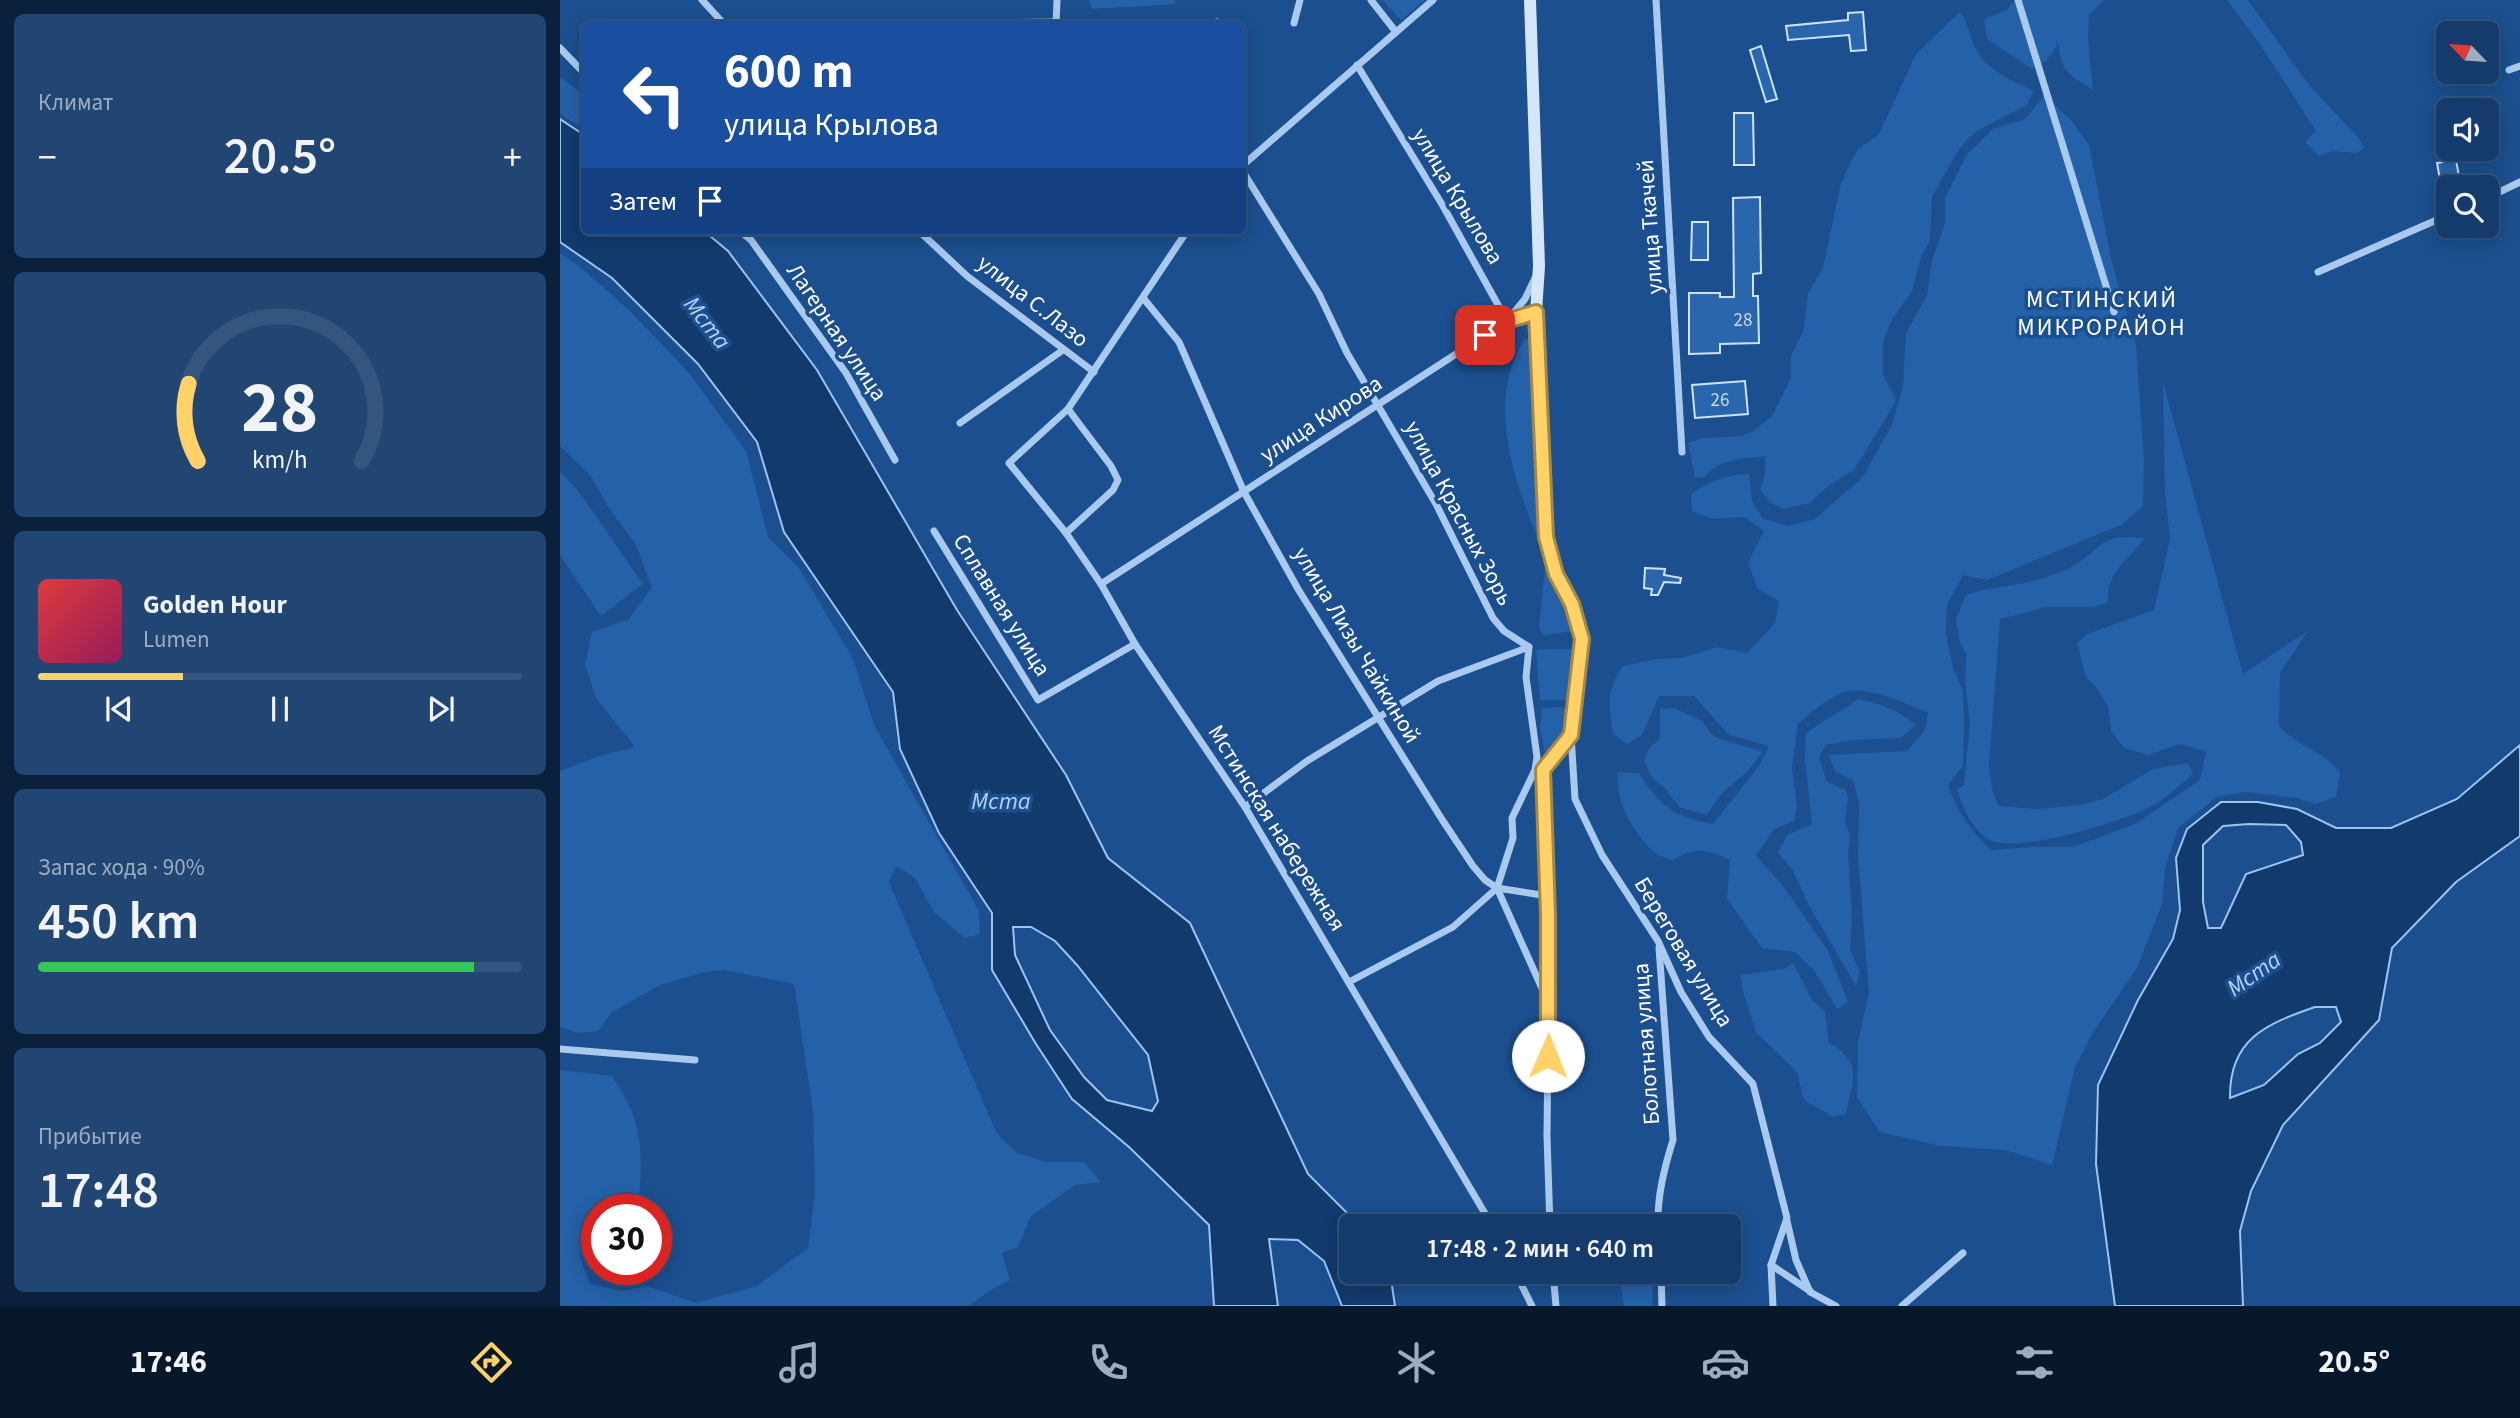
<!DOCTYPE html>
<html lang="ru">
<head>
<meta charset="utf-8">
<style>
  body { margin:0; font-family:"Source Sans 3",sans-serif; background:#214673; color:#f1f3f6; height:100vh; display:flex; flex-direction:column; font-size:26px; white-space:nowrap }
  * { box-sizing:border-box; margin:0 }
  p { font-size:23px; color:#9dadc1 }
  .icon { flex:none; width:38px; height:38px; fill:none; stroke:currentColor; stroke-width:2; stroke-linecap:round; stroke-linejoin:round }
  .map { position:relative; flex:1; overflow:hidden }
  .sheet { display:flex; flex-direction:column; gap:14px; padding:14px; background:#0b203b; width:560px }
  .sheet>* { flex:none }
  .hud { position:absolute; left:21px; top:21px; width:665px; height:214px; border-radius:10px; box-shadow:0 4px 18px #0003,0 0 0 2px #33557e; background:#1a4fa0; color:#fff; overflow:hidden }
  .needle { width:46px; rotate:295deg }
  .controls { position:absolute; left:1876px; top:21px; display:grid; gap:14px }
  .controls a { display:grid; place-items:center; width:63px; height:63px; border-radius:10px; background:#143b6b; box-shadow:0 4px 18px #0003,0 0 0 2px #33557e; font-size:35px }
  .speed { position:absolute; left:21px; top:1194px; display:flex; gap:14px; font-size:35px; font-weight:700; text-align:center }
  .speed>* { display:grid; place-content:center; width:91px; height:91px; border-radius:50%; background:#143b6b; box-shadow:0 4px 18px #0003,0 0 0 2px #33557e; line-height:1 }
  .speed .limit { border:10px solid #d22; background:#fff; color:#111 }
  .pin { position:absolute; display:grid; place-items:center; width:60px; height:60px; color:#fff; margin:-30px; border-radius:14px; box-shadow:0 4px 10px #0006 }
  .me { position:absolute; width:77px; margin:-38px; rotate:1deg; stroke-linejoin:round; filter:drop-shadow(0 0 5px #0008) }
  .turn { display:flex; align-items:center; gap:24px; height:147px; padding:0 28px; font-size:32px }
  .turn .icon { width:91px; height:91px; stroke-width:2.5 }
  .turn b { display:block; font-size:49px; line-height:60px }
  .then { display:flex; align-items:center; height:66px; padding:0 28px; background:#0003; gap:14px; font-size:26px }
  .big { font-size:52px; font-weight:600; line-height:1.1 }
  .sheet .widget { flex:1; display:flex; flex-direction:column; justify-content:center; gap:10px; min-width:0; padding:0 24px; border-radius:10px; background:#214673 }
  .sheet .dial { align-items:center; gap:0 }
  .dial svg { height:182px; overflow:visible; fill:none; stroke:#33557e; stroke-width:7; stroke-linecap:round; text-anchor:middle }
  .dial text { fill:#f1f3f6; stroke:none }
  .song { display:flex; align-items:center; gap:21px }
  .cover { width:84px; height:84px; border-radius:10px; background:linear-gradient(135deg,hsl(0 70% 55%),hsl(330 70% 35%)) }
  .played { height:7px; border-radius:4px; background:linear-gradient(90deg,#ffd166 30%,#33557e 30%) }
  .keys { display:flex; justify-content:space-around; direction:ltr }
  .heat { display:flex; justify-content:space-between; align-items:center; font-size:38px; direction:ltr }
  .charge { height:10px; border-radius:5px; background:linear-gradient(90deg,#34c759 90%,#33557e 0) }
  .trip { position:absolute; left:779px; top:1214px; width:402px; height:70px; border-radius:10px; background:#143b6b; box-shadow:0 4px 18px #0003,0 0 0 2px #33557e; font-weight:600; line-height:70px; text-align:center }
  .tabs { display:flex; height:112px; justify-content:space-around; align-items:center; background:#08182b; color:#9dadc1 }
  .tabs .icon { width:49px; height:49px }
  .tabs .selected { color:#ffd166 }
  .tabs b { font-size:32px; color:#f1f3f6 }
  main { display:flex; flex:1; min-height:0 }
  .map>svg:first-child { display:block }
  .green { fill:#2461a8 }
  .water { fill:#123a6d; stroke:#9cc4f0; stroke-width:2; fill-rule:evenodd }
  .building { fill:#2a66ad; stroke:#cfe3fa; stroke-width:2 }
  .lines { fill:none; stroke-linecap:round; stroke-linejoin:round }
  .street { stroke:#a9c9ee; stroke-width:7 }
  .secondary { stroke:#d6e6fa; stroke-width:12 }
  .route-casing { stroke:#a68842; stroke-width:18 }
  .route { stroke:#ffd166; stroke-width:12 }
  .labels { text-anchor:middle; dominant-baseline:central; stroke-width:7; stroke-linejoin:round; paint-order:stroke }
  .number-label { font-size:19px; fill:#cad9ea }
  .street-label { font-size:23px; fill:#fff; stroke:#1b4f8f }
  .neighbourhood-label { font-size:24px; letter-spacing:2px; fill:#fff; stroke:#1b4f8f }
  .water-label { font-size:24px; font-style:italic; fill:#b5d3f5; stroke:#1b4f8f }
</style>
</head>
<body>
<main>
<section class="sheet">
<div class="widget"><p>Климат</p>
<div class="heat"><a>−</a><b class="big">20.5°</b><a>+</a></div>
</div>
<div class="widget dial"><svg viewBox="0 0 100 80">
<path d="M14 69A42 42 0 1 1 86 69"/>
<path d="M14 69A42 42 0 0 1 10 35" stroke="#ffd166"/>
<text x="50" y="56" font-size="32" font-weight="700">28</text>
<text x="50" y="72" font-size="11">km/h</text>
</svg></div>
<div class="widget">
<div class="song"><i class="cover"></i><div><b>Golden Hour</b><p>Lumen</p></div></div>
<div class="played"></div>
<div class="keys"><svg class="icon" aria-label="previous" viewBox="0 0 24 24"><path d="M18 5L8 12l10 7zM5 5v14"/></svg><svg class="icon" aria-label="pause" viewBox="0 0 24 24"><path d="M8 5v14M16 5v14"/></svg><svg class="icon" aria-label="next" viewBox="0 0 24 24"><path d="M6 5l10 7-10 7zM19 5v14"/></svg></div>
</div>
<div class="widget"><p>Запас хода · 90%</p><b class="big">450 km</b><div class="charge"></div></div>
<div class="widget"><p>Прибытие</p><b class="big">17:48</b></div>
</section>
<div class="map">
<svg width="1960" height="1306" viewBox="0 0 1960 1306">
  <rect width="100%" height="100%" fill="#1b4f8f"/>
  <!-- green -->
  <g class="green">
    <polygon points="529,0 615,0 615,4 532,9"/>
    <polygon points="822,0 865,0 841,20"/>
    <path d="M1455,0H1544L1529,15L1528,39L1533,90C1513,77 1498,71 1499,43L1486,61L1472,69L1427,39L1424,19L1447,10Z"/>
    <polygon points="1667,0 1688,0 1749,85 1797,136 1804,147 1797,153 1772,151 1759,156 1745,142 1756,131 1702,47"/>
    <path d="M1400,12C1409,25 1410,40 1418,53C1429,72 1456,82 1474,91L1467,105L1415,132L1399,149L1372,196L1370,241L1361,257L1352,291L1331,321L1323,342V375L1336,399L1333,406L1294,470L1267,487L1250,503L1223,509L1209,501L1200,490L1205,474V456C1184,459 1158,459 1144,477L1135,478L1128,443L1144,438L1182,436L1192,432L1212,416L1231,378V355L1243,332L1248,294L1263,268L1281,183L1297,150L1319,134L1356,54Z"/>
    <polygon points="0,77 24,95 24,130 0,113"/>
    <path d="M1484,95L1511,120L1529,145L1552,263L1576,344L1584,460L1583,506L1561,525L1427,580L1403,575L1387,605L1386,635L1393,668L1403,691L1404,725L1403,766L1388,785C1397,812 1411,831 1431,850L1473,847H1513L1575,824L1640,780L1646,752L1620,744L1588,755L1564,748L1551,731L1549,709L1538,689L1526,677L1517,643L1527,634L1594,610L1610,539L1605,492L1603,382L1683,674L1748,631L1720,673L1719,726C1740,749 1762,749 1780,773L1776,797L1755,804L1737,798L1686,792L1657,797L1618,828L1605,867L1602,904L1577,968L1532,1034L1515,1067L1492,1165L1446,1150L1381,1146L1320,1132L1297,1098L1298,1042L1309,992L1298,858L1299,802L1293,781L1275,771L1269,755L1347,751L1365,730L1368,713C1348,704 1304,684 1284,692C1267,699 1251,712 1238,724L1232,768L1237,807L1234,821L1214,829L1196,856L1224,887L1268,951L1288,1002L1277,1009L1254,970L1235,952L1202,948L1167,899L1170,860C1148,849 1134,846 1112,861C1106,858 1098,855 1093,851C1073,833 1054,798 1058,772L1079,773C1100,807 1114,817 1153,824L1199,766L1209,746L1169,735L1134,696H1099L1082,735L1067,744L1053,734C1049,702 1046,694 1062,666L1097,659L1123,658L1157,647L1187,653L1215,623L1219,601L1198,589L1188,563L1204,531L1184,517L1152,519L1132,511L1131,494C1149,481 1166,475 1189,474L1192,501L1202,518L1228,526L1255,519L1303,477L1332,424L1343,387L1346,333L1367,295L1372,260L1385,223V198L1407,154L1433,129L1465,119Z"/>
    <path d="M0,253L20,267L71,312L129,373L186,451L208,537L239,568L293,659L314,725L419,911L420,934L405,938L374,912L355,878L336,866L329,882L437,1134L457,1153L486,1162H524L541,1182L515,1185L471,1216L458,1247L442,1253L450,1280L431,1290L409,1306H0V1070L52,1076C85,1124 83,1153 78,1209H37V1244L19,1255L30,1284L62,1291L87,1286L136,1303L197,1286L248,1248L255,1194L253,1111L234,984L164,970L145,972L100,985L51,1013L38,1031L18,1033L0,1027V771L39,756L75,747L36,698L25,665L32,632L69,619L92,587L76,545L49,508L31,476L0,446Z"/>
    <path d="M965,339L975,342L980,512L976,534C951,473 927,398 965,339Z"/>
    <polygon points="0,471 22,496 83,584 41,616 0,555"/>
    <path d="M1559,537L1585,538C1567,562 1546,572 1548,603L1530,607H1486L1440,619L1429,766L1432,789L1439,806L1477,809L1522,805L1543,799L1593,769L1628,763L1633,774C1619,786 1605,799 1590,807C1563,821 1453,856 1428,839C1412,829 1402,806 1397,789L1404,785L1410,724L1405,680L1406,654L1400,643L1396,619L1406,595C1435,586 1464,586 1493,575C1501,572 1510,568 1518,563C1537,552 1534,544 1559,537Z"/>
    <polygon points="985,568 994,581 1015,630 984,636 979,628"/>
    <polygon points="986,649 1013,649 1008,700 980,700 976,650"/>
    <path d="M1298,699C1320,703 1338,710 1355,725L1341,738L1293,740L1266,745L1259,757L1267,782L1286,790L1288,798L1285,822L1290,835L1288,853L1292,913L1290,951L1300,972L1296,986L1247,902L1233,870L1218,853L1227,835L1252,824L1245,758L1246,734C1262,719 1281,713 1298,699Z"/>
    <path d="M1006,707C1008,721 999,747 985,754L980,727L982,708Z"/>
    <polygon points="1114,708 1142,721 1154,737 1203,752 1188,771 1164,791 1146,815 1119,807 1105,788 1092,778 1084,760 1089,748 1100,739 1100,709"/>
    <path d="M1233,963L1252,1000L1265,1011L1269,1043C1305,1064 1292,1080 1286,1114L1273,1117L1244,1100L1237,1072L1196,1032L1184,995L1180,975L1224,969Z"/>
    <polygon points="1059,1272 1093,1272 1092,1306 1064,1306"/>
  </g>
  <!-- water -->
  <g class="water">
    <path d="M0,119L24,135V231H144L168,251L257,370L397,610L506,775L548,858L630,923L748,1174L801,1227H791V1272H830L835,1306H782L764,1261L738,1240L709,1239L718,1306H654L649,1225L569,1147L512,1099L476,1044L432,970V913L379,833L340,749L333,692L224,532L197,442L138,364L52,278L0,242ZM453,927H471L495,941L517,965L588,1055L598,1101L592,1111L547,1100L524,1077L490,1030L455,955Z"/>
    <path d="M1960,745V836L1896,882L1832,948L1819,1020L1723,1125L1691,1191L1680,1231L1683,1306H1555L1536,1164L1538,1085L1578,1000L1613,939L1620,910L1616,858L1627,829L1661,802H1698L1737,809L1776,828H1831L1897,799ZM1689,824L1726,825L1741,842L1743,855L1686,874L1661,928H1648L1643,902V845L1663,826ZM1755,1007H1776L1781,1022L1760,1043L1738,1054L1704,1085L1670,1098C1669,1039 1706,1024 1755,1007Z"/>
  </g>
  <!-- building -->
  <g class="building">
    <polygon points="1303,12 1306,50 1291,51 1289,35 1228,40 1226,26 1288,20 1288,13"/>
    <polygon points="1201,46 1217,99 1206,102 1190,50"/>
    <polygon points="1174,113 1193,113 1194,165 1174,165"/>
    <polygon points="1896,160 1900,182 1881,185 1877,163"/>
    <polygon points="1200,197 1201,273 1193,274 1193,296 1198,296 1199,343 1160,344 1160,353 1129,354 1129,293 1160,293 1160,297 1174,297 1173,198"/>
    <polygon points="1132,222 1148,222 1148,260 1131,260"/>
    <polygon points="1185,381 1188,414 1135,418 1132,385"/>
    <polygon points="1085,568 1105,569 1104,575 1121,578 1120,583 1104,582 1098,595 1091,595 1092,589 1084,588"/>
  </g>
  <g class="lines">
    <!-- street -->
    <g class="street">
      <polyline points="142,0 164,24"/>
      <polyline points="811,0 836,32"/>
      <polyline points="1096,0 1122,452"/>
      <polyline points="1458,0 1554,312"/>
      <polyline points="734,23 740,0"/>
      <polyline points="306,24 496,22 520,24"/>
      <polyline points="496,24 497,0"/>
      <polyline points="656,24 657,22"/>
      <polyline points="0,48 24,73"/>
      <polyline points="797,65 883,206 947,321 976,312"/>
      <polyline points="1949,70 1960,66"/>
      <polyline points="682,166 873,0"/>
      <polyline points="682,170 759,294 787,353 876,504 933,618 944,631 969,647 966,677 977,757 975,770 952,818 953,838 937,888"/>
      <polyline points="1927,198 1960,182"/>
      <polyline points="180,231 191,240 286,373 335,460"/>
      <polyline points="359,231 407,276 534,372"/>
      <polyline points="627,231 508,409 449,463 506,533 541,584 575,644 685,807 933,1227"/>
      <polyline points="1758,272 1888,215"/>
      <polyline points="584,299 619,342 684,492 738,589 883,821 913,866 925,880 937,888 989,1004"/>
      <polyline points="400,423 503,350"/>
      <polyline points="374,531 478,700 575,644"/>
      <polyline points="506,533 553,490 558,480 551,466 508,409"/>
      <polyline points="541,584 947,321 965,299 975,278"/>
      <polyline points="1011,735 1015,799 1042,855 1098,941 1121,992 1149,1037 1193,1084 1227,1218 1211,1265 1213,1306"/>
      <polyline points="685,807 747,761 878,681 969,647"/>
      <polyline points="789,982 893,927 937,888 988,896"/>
      <polyline points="0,1049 135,1060"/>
      <polyline points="1227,1221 1236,1260 1250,1292 1276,1306"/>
      <polyline points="990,1227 987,1136 989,954 983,770 1011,735"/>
      <path d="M1098,1227C1097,1197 1104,1169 1113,1140L1099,948"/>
      <polyline points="1211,1265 1250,1291"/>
      <polyline points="955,1272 972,1306"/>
      <polyline points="993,1272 996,1306"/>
      <polyline points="1101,1272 1102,1306"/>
      <polyline points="1342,1306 1403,1253"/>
    </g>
    <!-- secondary -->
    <polyline class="secondary" points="970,0 979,266 976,312 986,537 996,574 1012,604 1022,639 1011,735"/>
  </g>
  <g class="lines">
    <!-- route casing -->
    <g class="route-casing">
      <polyline id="route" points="925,335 947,321 976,312 986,537 996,574 1012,604 1022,639 1011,735 983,770 988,915 988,1056"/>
    </g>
    <!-- route -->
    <use href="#route" class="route"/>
  </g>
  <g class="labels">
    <!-- number labels -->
    <g class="number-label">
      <text x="1183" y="320">28</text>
      <text x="1160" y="400">26</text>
    </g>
    <!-- street labels -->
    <g class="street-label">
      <text transform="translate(898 196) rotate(59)">улица Крылова</text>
      <text transform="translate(1090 227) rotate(-94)">улица Ткачей</text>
      <text transform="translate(473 301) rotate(38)">улица С.Лазо</text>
      <text transform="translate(277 332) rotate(56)">Лагерная улица</text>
      <text transform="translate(761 419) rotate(-33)">улица Кирова</text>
      <text transform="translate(899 513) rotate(62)">улица Красных Зорь</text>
      <text transform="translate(442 605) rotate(58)">Сплавная улица</text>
      <text transform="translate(797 645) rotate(59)">улица Лизы Чайкиной</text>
      <text transform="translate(717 828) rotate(58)">Мстинская набережная</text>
      <text transform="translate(1124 952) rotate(59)">Береговая улица</text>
      <text transform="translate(1086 1044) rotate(-94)">Болотная улица</text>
    </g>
    <!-- neighbourhood labels -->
    <g class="neighbourhood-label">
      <text x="1542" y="299">МСТИНСКИЙ<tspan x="1542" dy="28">МИКРОРАЙОН</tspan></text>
    </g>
    <!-- water labels -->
    <g class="water-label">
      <text transform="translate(147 323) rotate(52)">Мста</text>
      <text x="441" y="801">Мста</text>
      <text transform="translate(1694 974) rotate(-35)">Мста</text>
    </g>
  </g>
</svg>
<div class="controls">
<a><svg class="needle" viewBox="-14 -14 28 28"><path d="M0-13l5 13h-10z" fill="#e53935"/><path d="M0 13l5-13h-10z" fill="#9dadc1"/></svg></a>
<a><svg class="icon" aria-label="sound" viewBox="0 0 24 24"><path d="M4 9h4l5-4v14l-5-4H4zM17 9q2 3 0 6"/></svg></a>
<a><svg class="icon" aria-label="search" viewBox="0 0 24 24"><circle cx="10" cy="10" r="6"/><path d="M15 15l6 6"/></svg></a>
</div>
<div class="speed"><div class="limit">30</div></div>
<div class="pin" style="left:925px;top:335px;background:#d93025"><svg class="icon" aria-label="arrive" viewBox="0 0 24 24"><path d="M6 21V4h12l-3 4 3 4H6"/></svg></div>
<svg class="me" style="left:988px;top:1056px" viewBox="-20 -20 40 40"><circle r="19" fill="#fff"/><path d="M0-13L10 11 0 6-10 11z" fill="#ffd166"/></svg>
<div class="trip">17:48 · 2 мин · 640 m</div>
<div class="hud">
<div class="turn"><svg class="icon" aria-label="left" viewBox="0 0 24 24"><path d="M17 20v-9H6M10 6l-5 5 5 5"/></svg><div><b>600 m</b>улица Крылова</div></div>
<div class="then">Затем<svg class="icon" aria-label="arrive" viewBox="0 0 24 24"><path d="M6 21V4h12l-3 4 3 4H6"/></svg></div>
</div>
</div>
</main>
<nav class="tabs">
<b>17:46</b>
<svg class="icon selected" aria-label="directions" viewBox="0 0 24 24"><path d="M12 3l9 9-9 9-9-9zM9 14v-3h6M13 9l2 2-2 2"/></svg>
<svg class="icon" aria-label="music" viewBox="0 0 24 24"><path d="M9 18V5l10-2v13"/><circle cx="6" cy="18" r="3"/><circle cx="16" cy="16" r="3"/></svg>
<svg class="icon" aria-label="phone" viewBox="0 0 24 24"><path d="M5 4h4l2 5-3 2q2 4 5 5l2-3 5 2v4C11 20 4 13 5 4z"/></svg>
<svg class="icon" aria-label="climate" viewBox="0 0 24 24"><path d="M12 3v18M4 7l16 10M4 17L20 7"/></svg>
<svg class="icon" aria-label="car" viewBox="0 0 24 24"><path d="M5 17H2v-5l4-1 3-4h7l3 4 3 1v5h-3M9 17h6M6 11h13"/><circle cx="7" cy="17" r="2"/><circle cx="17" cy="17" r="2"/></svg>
<svg class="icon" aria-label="filters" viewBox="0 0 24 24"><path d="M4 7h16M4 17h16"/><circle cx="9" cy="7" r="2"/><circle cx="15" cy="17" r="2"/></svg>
<b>20.5°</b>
</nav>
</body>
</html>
